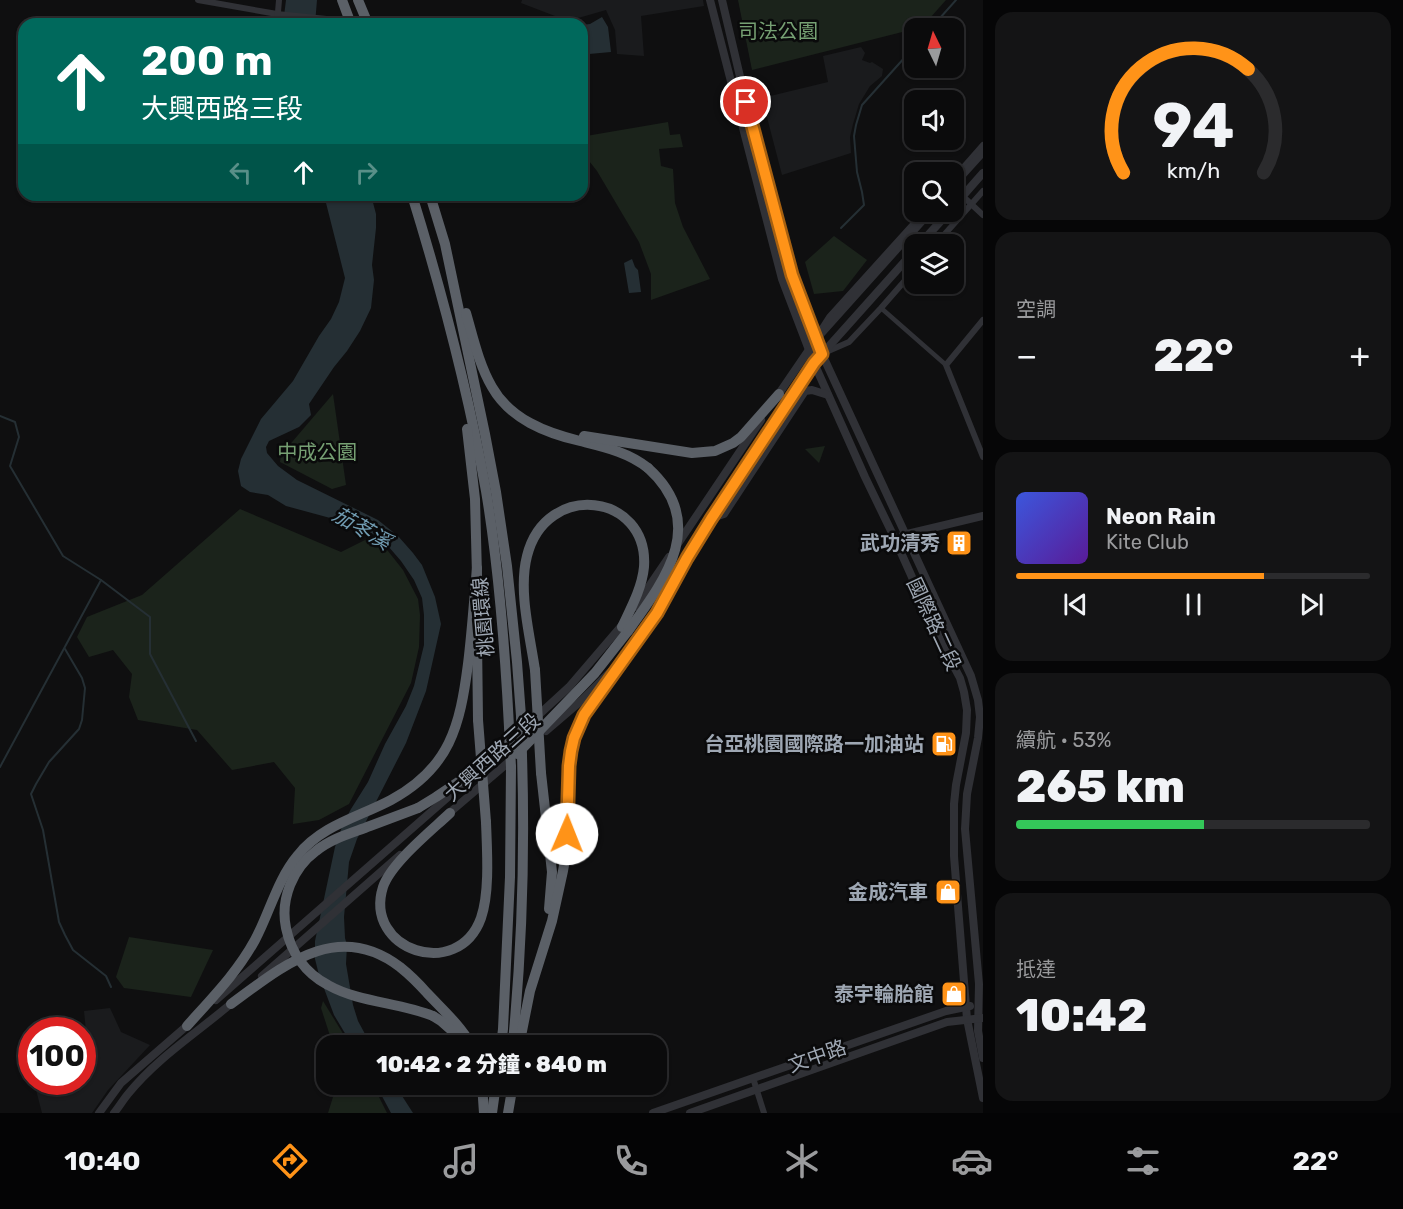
<!DOCTYPE html>
<html lang="zh-TW">
<head>
<meta charset="utf-8">
<style>
  body { margin:0; font-family:Rubik,"Noto Sans TC",sans-serif; background:#141415; color:#f1f3f6; height:100vh; display:flex; flex-direction:column; font-size:22px; white-space:nowrap }
  * { box-sizing:border-box; margin:0 }
  p { font-size:20px; color:#9a9b9d }
  .icon { flex:none; width:33px; height:33px; fill:none; stroke:currentColor; stroke-width:2; stroke-linecap:round; stroke-linejoin:round }
  .map { position:relative; flex:1; overflow:hidden }
  .drawer { display:flex; flex-direction:column; gap:12px; padding:12px; background:#060607; width:420px }
  .drawer>* { flex:none }
  .hud { position:absolute; left:18px; top:18px; width:570px; height:183px; border-radius:18px; box-shadow:0 2px 4px #0004,0 0 0 2px #2b2b2d; background:#00695c; color:#fff; overflow:hidden }
  .needle { width:39px; rotate:355deg }
  .tools { position:absolute; left:904px; top:18px; display:grid; gap:12px }
  .tools a { display:grid; place-items:center; width:60px; height:60px; border-radius:12px; background:#0b0b0c; box-shadow:0 2px 4px #0004,0 0 0 2px #2b2b2d; font-size:30px }
  .speed { position:absolute; left:18px; top:1017px; display:flex; gap:12px; font-size:30px; font-weight:700; text-align:center }
  .speed>* { display:grid; place-content:center; width:78px; height:78px; border-radius:50%; background:#0b0b0c; box-shadow:0 2px 4px #0004,0 0 0 2px #2b2b2d; line-height:1 }
  .speed .limit { border:9px solid #d22; background:#fff; color:#111 }
  .pin { position:absolute; display:grid; place-items:center; width:51px; height:51px; color:#fff; margin:-26px; border:3px solid #fff; border-radius:50%; box-shadow:0 2px 6px #0007 }
  .me { position:absolute; width:66px; margin:-33px; rotate:1deg; stroke-linejoin:round; filter:drop-shadow(0 0 4px #0008) }
  .turn { display:flex; align-items:center; gap:21px; height:126px; padding:0 24px; font-size:27px }
  .turn .icon { width:78px; height:78px; stroke-width:2.5 }
  .turn b { display:block; font-size:42px; line-height:51px }
  .lanes { display:flex; align-items:center; height:57px; padding:0 24px; background:#0003; justify-content:center; gap:30px; direction:ltr }
  .lanes .off { opacity:.35 }
  .big { font-size:45px; font-weight:800; line-height:1.1 }
  .drawer .widget { flex:1; display:flex; flex-direction:column; justify-content:center; gap:9px; min-width:0; padding:0 21px; border-radius:18px; background:#141415 }
  .drawer .dial { align-items:center; gap:0 }
  .dial svg { height:156px; overflow:visible; fill:none; stroke:#2b2b2d; stroke-width:7; stroke-linecap:round; text-anchor:middle }
  .dial text { fill:#f1f3f6; stroke:none }
  .song { display:flex; align-items:center; gap:18px }
  .cover { width:72px; height:72px; border-radius:9px; background:linear-gradient(135deg,hsl(230 70% 55%),hsl(270 70% 35%)) }
  .played { height:6px; border-radius:3px; background:linear-gradient(90deg,#ff9318 70%,#2b2b2d 70%) }
  .keys { display:flex; justify-content:space-around; direction:ltr }
  .heat { display:flex; justify-content:space-between; align-items:center; font-size:33px; direction:ltr }
  .charge { height:9px; border-radius:4px; background:linear-gradient(90deg,#34c759 53%,#2b2b2d 0) }
  .trip { position:absolute; left:316px; top:1035px; width:351px; height:60px; border-radius:18px; background:#0b0b0c; box-shadow:0 2px 4px #0004,0 0 0 2px #2b2b2d; font-weight:800; line-height:60px; text-align:center }
  .menu { display:flex; height:96px; justify-content:space-around; align-items:center; background:#040405; color:#9a9b9d }
  .menu .icon { width:42px; height:42px }
  .menu .on { color:#ff9318 }
  .menu b { font-size:27px; color:#f1f3f6 }
  main { display:flex; flex:1; min-height:0 }
  .map>svg:first-child { display:block }
  .built { fill:#1a1b1d }
  .green { fill:#1b231b }
  .water { fill:#252f34 }
  .lines { fill:none; stroke-linecap:round; stroke-linejoin:round }
  .stream { stroke:#252f34; stroke-width:2 }
  .pedestrian { stroke:#303136; stroke-width:4.5 }
  .minor { stroke:#303136; stroke-width:6 }
  .tertiary { stroke:#303136; stroke-width:8 }
  .motorway { stroke:#5b6067; stroke-width:10 }
  .motorway-bridge { stroke:#5b6067; stroke-width:10 }
  .route-casing { stroke:#a66010; stroke-width:15 }
  .route { stroke:#ff9318; stroke-width:10 }
  .labels { text-anchor:middle; dominant-baseline:central; stroke-width:5; stroke-linejoin:round; paint-order:stroke }
  .park-label { font-size:20px; fill:#76a073; stroke:#0a0a0b }
  .poi-label { font-size:20px; font-weight:bold; fill:#9ea7b3; stroke:#0a0a0b; text-anchor:end }
  .street-label { font-size:20px; fill:#9ea7b3; stroke:#0a0a0b }
  .water-label { font-size:21px; font-style:italic; fill:#719cb2; stroke:#0a0a0b }
</style>
</head>
<body>
<main>
<div class="map">
<svg width="983" height="1113" viewBox="0 0 983 1113">
  <rect width="100%" height="100%" fill="#0f0f10"/>
  <!-- built -->
  <g class="built">
    <polygon points="522,0 703,0 704,6 641,16 644,56 617,54 615,30 606,10 568,21 521,3"/>
    <polygon points="861,47 865,53 862,60 870,63 872,62 883,69 882,76 870,86 859,104 853,124 850,137 851,153 782,175 762,98 828,82 823,56"/>
    <polygon points="110,1008 121,1032 150,1045 108,1090 92,1113 42,1113 34,1082 82,1082 83,1054 88,1052 84,1011"/>
  </g>
  <!-- green -->
  <g class="green">
    <polygon points="738,0 946,0 922,27 752,70"/>
    <polygon points="668,122 670,135 680,134 683,147 659,149 661,166 673,169 675,203 683,227 710,279 651,300 651,274 639,242 597,171 582,152 582,138 586,136"/>
    <polygon points="834,236 867,260 843,291 814,294 805,262"/>
    <polygon points="333,394 346,485 332,489 280,462 281,455"/>
    <polygon points="825,446 819,463 805,449"/>
    <polygon points="240,509 341,552 371,537 388,551 403,570 418,599 420,615 419,647 411,683 349,804 319,820 293,824 295,788 274,762 232,770 197,730 138,720 129,697 132,674 113,650 89,657 77,637 87,617 142,595"/>
    <polygon points="129,937 213,950 191,997 124,988 116,977"/>
    <polygon points="323,1001 350,1045 333,1045 321,1008"/>
    <polygon points="337,1084 373,1085 387,1113 328,1113"/>
  </g>
  <!-- water -->
  <g class="water">
    <polygon points="286,0 317,0 315,24 283,24"/>
    <polygon points="602,17 608,27 611,52 589,54 582,43 582,25 590,24"/>
    <polygon points="324,195 371,195 376,214 376,228 372,265 374,280 371,308 360,331 347,351 334,367 309,404 311,415 299,427 269,441 266,447 267,453 278,466 297,480 378,520 398,536 413,553 422,565 435,597 441,624 426,691 406,743 357,839 349,862 344,917 345,938 347,945 346,964 353,1005 358,1021 371,1045 352,1045 334,1015 319,975 315,959 315,941 335,847 343,824 351,809 368,782 385,744 406,706 414,686 424,645 424,615 422,598 414,580 401,561 388,546 375,535 356,525 286,506 268,495 250,492 241,486 238,471 241,459 261,419 293,381 319,336 331,319 339,302 345,278"/>
    <polygon points="632,259 635,267 638,270 641,292 629,293 624,263"/>
    <polygon points="376,1085 395,1085 413,1113 391,1113"/>
  </g>
  <g class="lines">
    <!-- stream -->
    <g class="stream">
      <polyline points="931,28 956,0"/>
      <polyline points="841,228 864,205 862,192 857,172 854,136 856,125 862,105 915,46"/>
      <polyline points="0,416 15,422 19,437 10,466 63,556 101,580 0,767"/>
      <polyline points="101,580 150,617 150,654 196,741"/>
      <polyline points="65,649 82,678 85,688 82,720 79,729 49,762 36,784 31,794 43,830 59,922 65,935 73,950 106,976 111,987"/>
    </g>
    <!-- pedestrian -->
    <polyline class="pedestrian" points="881,308 946,365"/>
    <!-- minor -->
    <g class="minor">
      <polyline points="198,0 277,14 376,24"/>
      <polyline points="277,24 279,0"/>
      <polyline points="954,178 983,145"/>
      <polyline points="954,188 983,215"/>
      <path d="M226,195C238,199 249,202 259,195"/>
      <polyline points="936,244 983,191"/>
      <polyline points="983,320 946,365 983,457"/>
      <polyline points="820,331 829,317 924,212"/>
      <polyline points="826,352 849,342 881,308 915,269"/>
      <polyline points="753,1078 764,1113"/>
    </g>
    <!-- tertiary -->
    <g class="tertiary">
      <polyline points="710,0 782,279 814,363 865,477 894,537 942,644 960,678 964,692 967,710 966,733 956,785 954,804 954,856 967,1019 983,1098"/>
      <polyline points="722,0 746,102 792,275 822,354 971,676 978,700 980,717 978,738 967,794 965,829 979,984 978,1031 983,1058"/>
      <polyline points="954,184 983,152"/>
      <polyline points="954,206 983,173"/>
      <polyline points="920,244 949,212"/>
      <polyline points="776,398 817,338 930,212"/>
      <polyline points="712,518 724,514 805,391 812,390 828,395"/>
      <polyline points="903,535 983,516"/>
      <polyline points="677,545 761,420"/>
      <polyline points="635,607 669,557"/>
      <polyline points="622,659 657,613 687,558 711,519 814,363 915,250"/>
      <polyline points="546,731 581,701 610,672"/>
      <polyline points="520,732 569,687 623,624"/>
      <polyline points="484,765 511,740"/>
      <polyline points="448,814 511,760"/>
      <polyline points="262,976 400,855"/>
      <polyline points="216,1000 464,783"/>
      <polyline points="99,1113 121,1083 189,1024"/>
      <path d="M114,1113C119,1107 123,1100 128,1094C157,1058 198,1032 233,1002"/>
      <polyline points="653,1113 946,1011 970,1006"/>
      <polyline points="690,1113 947,1022 983,1018"/>
    </g>
    <!-- motorway -->
    <g class="motorway">
      <path d="M412,195C442,292 468,391 486,491C499,569 505,648 509,727"/>
      <polyline points="430,195 445,244 485,434 496,492 507,566 517,662 521,716"/>
      <path d="M466,313C473,337 479,365 492,387C510,419 546,433 580,441C604,447 628,452 648,468"/>
      <polyline points="467,429 475,499 477,575"/>
      <polyline points="584,436 692,453 715,451 733,443 741,437 779,394"/>
      <polyline points="477,639 478,720"/>
      <path d="M535,670C530,635 518,591 527,556C546,480 649,493 644,567C642,588 631,608 622,627"/>
      <polyline points="517,754 595,673 628,631"/>
      <polyline points="541,773 552,872 549,909"/>
      <polyline points="418,808 436,797 488,762"/>
      <path d="M450,813C431,831 391,863 383,887C363,950 458,982 481,918C490,892 487,850 486,822"/>
      <path d="M231,1004C283,966 337,919 400,967C410,975 419,984 427,993C443,1010 460,1025 472,1046"/>
      <polyline points="433,1016 441,1021 458,1036"/>
      <path d="M187,1026C212,998 237,973 255,940C270,912 277,880 298,855C322,825 359,817 391,800C450,768 460,726 468,664C472,632 474,600 477,568"/>
      <path d="M513,1042C522,947 525,852 522,756"/>
      <polyline points="501,1046 503,1029 510,877 511,767"/>
      <polyline points="519,1046 530,991 552,921 563,871 567,848 569,766 574,738 584,715 624,657"/>
      <polyline points="482,1084 484,1113"/>
      <polyline points="492,1113 496,1084"/>
      <polyline points="508,1113 513,1084"/>
    </g>
    <!-- motorway-bridge -->
    <g class="motorway-bridge">
      <polyline points="342,0 351,24"/>
      <polyline points="358,0 368,24"/>
      <path d="M628,631C665,580 709,523 648,468"/>
      <polyline points="535,670 541,773"/>
      <polyline points="521,716 522,756"/>
      <polyline points="478,720 486,822"/>
      <polyline points="509,727 511,767"/>
      <path d="M418,808C402,814 386,820 370,826C352,833 332,838 316,851C293,868 280,899 286,928C291,952 305,973 328,985C360,1003 399,1002 433,1016"/>
    </g>
  </g>
  <g class="lines">
    <!-- route casing -->
    <g class="route-casing">
      <polyline id="route" points="567,834 569,766 571,751 574,738 584,715 657,613 687,558 711,519 814,363 822,354 792,275 746,102"/>
    </g>
    <!-- route -->
    <use href="#route" class="route"/>
  </g>
  <!-- icons -->
  <defs>
    <g id="building-square" transform="scale(1.35)"><rect x="-9" y="-9" width="18" height="18" rx="4" fill="#ff9318" stroke="#0a0a0b"/><path d="M-4-6H4V6H1V3H-1V6H-4ZM-2.5-4.3h1.7v1.8h-1.7ZM.8-4.3h1.7v1.8H.8ZM-2.5-1h1.7V.8h-1.7ZM.8-1h1.7V.8H.8Z" fill="#fff"/></g>
    <g id="fuel-square" transform="scale(1.35)"><rect x="-9" y="-9" width="18" height="18" rx="4" fill="#ff9318" stroke="#0a0a0b"/><path d="M-5.5-6h7V0h2V4h1.3V-2.5L3-4.5l.8-.8L6-3V5H2.5V1h-1V6h-7ZM-4.2-4.7v3.2H.2V-4.7Z" fill="#fff"/></g>
    <g id="shop-square" transform="scale(1.35)"><rect x="-9" y="-9" width="18" height="18" rx="4" fill="#ff9318" stroke="#0a0a0b"/><path d="M-5-2.5h2.3a2.7 3.5 0 0 1 5.4 0H5L5.5 6h-11ZM-1.5-2.5h3a1.5 2.3 0 0 0-3 0Z" fill="#fff"/></g>
  </defs>
  <g fill-rule="evenodd">
    <use href="#building-square" x="959" y="543"/>
    <use href="#fuel-square" x="944" y="744"/>
    <use href="#shop-square" x="948" y="892"/>
    <use href="#shop-square" x="954" y="994"/>
  </g>
  <g class="labels">
    <!-- park labels -->
    <g class="park-label">
      <text x="778" y="31">司法公園</text>
      <text x="317" y="452">中成公園</text>
    </g>
    <!-- poi labels -->
    <g class="poi-label">
      <text x="940" y="543">武功清秀</text>
      <text x="924" y="744">台亞桃園國際路一加油站</text>
      <text x="928" y="892">金成汽車</text>
      <text x="934" y="994">泰宇輪胎館</text>
    </g>
    <!-- street labels -->
    <g class="street-label">
      <text transform="translate(483 617) rotate(-95)">桃園環線</text>
      <text transform="translate(934 624) rotate(65)">國際路二段</text>
      <text transform="translate(492 757) rotate(-42)">大興西路三段</text>
      <text transform="translate(817 1056) rotate(-19)">文中路</text>
    </g>
    <!-- water labels -->
    <g class="water-label">
      <text transform="translate(362 528) rotate(30)">茄苳溪</text>
    </g>
  </g>
</svg>
<div class="tools">
<a><svg class="needle" viewBox="-14 -14 28 28"><path d="M0-13l5 13h-10z" fill="#e53935"/><path d="M0 13l5-13h-10z" fill="#9a9b9d"/></svg></a>
<a><svg class="icon" aria-label="sound" viewBox="0 0 24 24"><path d="M4 9h4l5-4v14l-5-4H4zM17 9q2 3 0 6"/></svg></a>
<a><svg class="icon" aria-label="search" viewBox="0 0 24 24"><circle cx="10" cy="10" r="6"/><path d="M15 15l6 6"/></svg></a>
<a><svg class="icon" aria-label="layers" viewBox="0 0 24 24"><path d="M12 4l9 5-9 5-9-5zM3 14l9 5 9-5"/></svg></a>
</div>
<div class="speed"><div class="limit">100</div></div>
<div class="pin" style="left:746px;top:102px;background:#d93025"><svg class="icon" aria-label="arrive" viewBox="0 0 24 24"><path d="M6 21V4h12l-3 4 3 4H6"/></svg></div>
<svg class="me" style="left:567px;top:834px" viewBox="-20 -20 40 40"><circle r="19" fill="#fff"/><path d="M0-13L10 11 0 6-10 11z" fill="#ff9318"/></svg>
<div class="trip">10:42 · 2 分鐘 · 840 m</div>
<div class="hud">
<div class="turn"><svg class="icon" aria-label="ahead" viewBox="0 0 24 24"><path d="M12 20V5M6 11l6-6 6 6"/></svg><div><b>200 m</b>大興西路三段</div></div>
<div class="lanes"><svg class="icon off" aria-label="left" viewBox="0 0 24 24"><path d="M17 20v-9H6M10 6l-5 5 5 5"/></svg><svg class="icon" aria-label="ahead" viewBox="0 0 24 24"><path d="M12 20V5M6 11l6-6 6 6"/></svg><svg class="icon off" aria-label="right" viewBox="0 0 24 24"><path d="M7 20v-9h11M14 6l5 5-5 5"/></svg></div>
</div>
</div>
<section class="drawer">
<div class="widget dial"><svg viewBox="0 0 100 80">
<path d="M14 69A42 42 0 1 1 86 69"/>
<path d="M14 69A42 42 0 0 1 78 16" stroke="#ff9318"/>
<text x="50" y="56" font-size="32" font-weight="700">94</text>
<text x="50" y="72" font-size="11">km/h</text>
</svg></div>
<div class="widget"><p>空調</p>
<div class="heat"><a>−</a><b class="big">22°</b><a>+</a></div>
</div>
<div class="widget">
<div class="song"><i class="cover"></i><div><b>Neon Rain</b><p>Kite Club</p></div></div>
<div class="played"></div>
<div class="keys"><svg class="icon" aria-label="previous" viewBox="0 0 24 24"><path d="M18 5L8 12l10 7zM5 5v14"/></svg><svg class="icon" aria-label="pause" viewBox="0 0 24 24"><path d="M8 5v14M16 5v14"/></svg><svg class="icon" aria-label="next" viewBox="0 0 24 24"><path d="M6 5l10 7-10 7zM19 5v14"/></svg></div>
</div>
<div class="widget"><p>續航 · 53%</p><b class="big">265 km</b><div class="charge"></div></div>
<div class="widget"><p>抵達</p><b class="big">10:42</b></div>
</section>
</main>
<nav class="menu">
<b>10:40</b>
<svg class="icon on" aria-label="directions" viewBox="0 0 24 24"><path d="M12 3l9 9-9 9-9-9zM9 14v-3h6M13 9l2 2-2 2"/></svg>
<svg class="icon" aria-label="music" viewBox="0 0 24 24"><path d="M9 18V5l10-2v13"/><circle cx="6" cy="18" r="3"/><circle cx="16" cy="16" r="3"/></svg>
<svg class="icon" aria-label="phone" viewBox="0 0 24 24"><path d="M5 4h4l2 5-3 2q2 4 5 5l2-3 5 2v4C11 20 4 13 5 4z"/></svg>
<svg class="icon" aria-label="climate" viewBox="0 0 24 24"><path d="M12 3v18M4 7l16 10M4 17L20 7"/></svg>
<svg class="icon" aria-label="car" viewBox="0 0 24 24"><path d="M5 17H2v-5l4-1 3-4h7l3 4 3 1v5h-3M9 17h6M6 11h13"/><circle cx="7" cy="17" r="2"/><circle cx="17" cy="17" r="2"/></svg>
<svg class="icon" aria-label="filters" viewBox="0 0 24 24"><path d="M4 7h16M4 17h16"/><circle cx="9" cy="7" r="2"/><circle cx="15" cy="17" r="2"/></svg>
<b>22°</b>
</nav>
</body>
</html>
